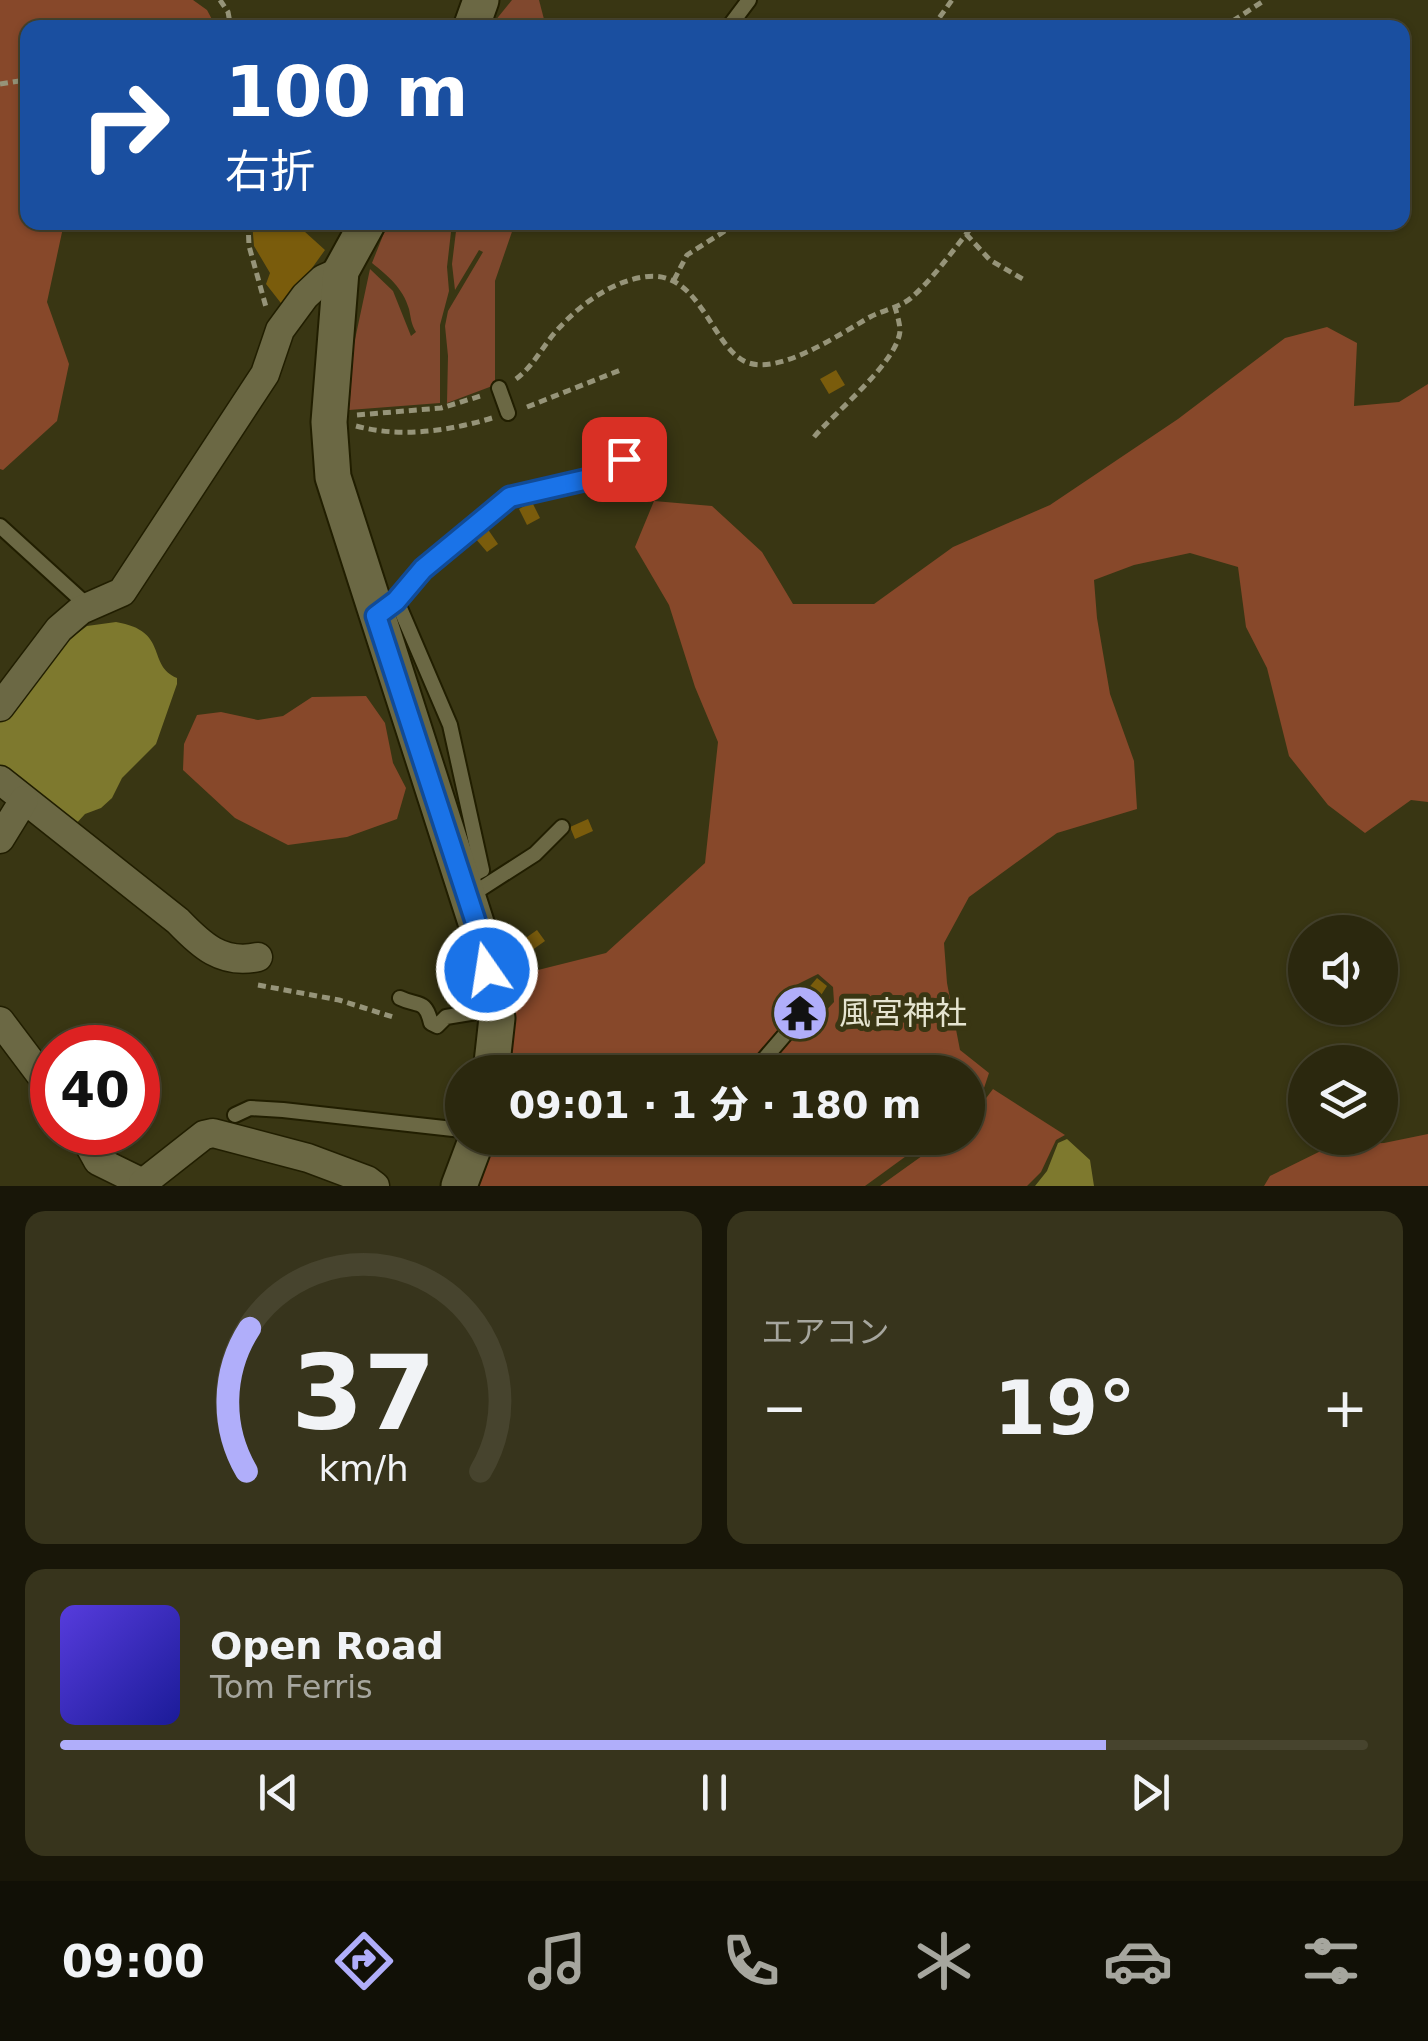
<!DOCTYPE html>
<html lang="ja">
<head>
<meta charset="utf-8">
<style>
  body { margin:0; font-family:"DejaVu Sans","Noto Sans JP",sans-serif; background:#37341c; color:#f1f3f6; height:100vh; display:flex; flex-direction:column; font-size:38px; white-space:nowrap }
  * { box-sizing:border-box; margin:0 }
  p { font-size:32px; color:#a6a69e }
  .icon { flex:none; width:55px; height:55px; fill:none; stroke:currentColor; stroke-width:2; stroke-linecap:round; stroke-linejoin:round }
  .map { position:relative; height:1186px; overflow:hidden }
  .panel { display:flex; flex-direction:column; gap:25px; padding:25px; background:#181608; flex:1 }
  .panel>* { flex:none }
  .guide { position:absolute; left:20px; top:20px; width:1390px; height:210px; border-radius:20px; box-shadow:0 2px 8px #0004,0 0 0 2px #47442e; background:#1a4fa0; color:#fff; overflow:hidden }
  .tools { position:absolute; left:1288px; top:915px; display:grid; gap:20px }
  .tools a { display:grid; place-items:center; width:110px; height:110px; border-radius:50%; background:#2b280e; box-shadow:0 2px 8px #0004,0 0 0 2px #47442e; font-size:50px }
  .speed { position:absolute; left:30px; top:1025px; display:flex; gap:20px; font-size:50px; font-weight:700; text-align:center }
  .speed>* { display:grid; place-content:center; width:130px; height:130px; border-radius:50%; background:#2b280e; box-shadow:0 2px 8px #0004,0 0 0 2px #47442e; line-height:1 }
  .speed .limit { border:15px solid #d22; background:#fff; color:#111 }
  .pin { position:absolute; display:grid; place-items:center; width:85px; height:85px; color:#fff; margin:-42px; border-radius:20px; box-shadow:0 5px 15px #0006 }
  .me { position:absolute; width:110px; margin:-55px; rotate:347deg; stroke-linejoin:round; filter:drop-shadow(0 0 8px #0008) }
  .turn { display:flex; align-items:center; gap:35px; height:210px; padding:0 40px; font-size:45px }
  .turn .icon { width:130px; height:130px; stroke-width:2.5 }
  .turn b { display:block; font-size:70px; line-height:85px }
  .big { font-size:75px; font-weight:800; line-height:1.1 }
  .panel .widget { flex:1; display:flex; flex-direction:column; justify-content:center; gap:15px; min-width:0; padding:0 35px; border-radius:20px; background:#37341c }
  .panel .dial { align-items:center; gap:0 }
  .dial svg { height:260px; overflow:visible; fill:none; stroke:#47442e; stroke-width:7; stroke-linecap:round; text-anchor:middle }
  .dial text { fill:#f1f3f6; stroke:none }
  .song { display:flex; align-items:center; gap:30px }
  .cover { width:120px; height:120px; border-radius:15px; background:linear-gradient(135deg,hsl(250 70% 55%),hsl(240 70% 35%)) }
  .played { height:10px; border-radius:5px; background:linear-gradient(90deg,#b0aefa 80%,#47442e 80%) }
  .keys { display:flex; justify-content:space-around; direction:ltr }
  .heat { display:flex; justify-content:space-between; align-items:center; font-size:55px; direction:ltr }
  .panel .tiles { flex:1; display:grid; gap:25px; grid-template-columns:1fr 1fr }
  .widget:last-child { grid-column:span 2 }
  .trip { position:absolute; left:445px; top:1055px; width:540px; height:100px; border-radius:50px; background:#2b280e; box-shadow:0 2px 8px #0004,0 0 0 2px #47442e; font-weight:800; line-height:100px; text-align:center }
  .tab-bar { display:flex; height:160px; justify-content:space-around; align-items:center; background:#111006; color:#a6a69e }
  .tab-bar .icon { width:70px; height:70px }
  .tab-bar .current { color:#b0aefa }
  .tab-bar b { font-size:45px; color:#f1f3f6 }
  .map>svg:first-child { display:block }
  .green { fill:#80482e }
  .forest { fill:#87482a }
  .water { fill:#7e792e }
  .building { fill:#7a5c0c }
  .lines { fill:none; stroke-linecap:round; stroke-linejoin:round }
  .service-casing { stroke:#211e00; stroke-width:18 }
  .minor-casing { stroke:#211e00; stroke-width:31 }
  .tertiary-casing { stroke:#211e00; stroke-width:39 }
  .path { stroke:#969479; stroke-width:5; stroke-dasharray:8 5; stroke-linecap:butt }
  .service { stroke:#6b6844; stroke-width:14 }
  .minor { stroke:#6b6844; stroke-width:28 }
  .tertiary { stroke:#6b6844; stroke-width:35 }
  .route-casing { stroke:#114b97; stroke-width:25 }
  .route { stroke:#1a73e8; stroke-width:18 }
  .labels { text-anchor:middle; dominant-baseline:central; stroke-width:10; stroke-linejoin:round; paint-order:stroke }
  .poi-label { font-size:32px; fill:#e5e4d0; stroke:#393613; text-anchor:start }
</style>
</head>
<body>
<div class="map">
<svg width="1428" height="1186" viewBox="0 0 1428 1186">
  <rect width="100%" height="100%" fill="#393613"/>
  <!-- green -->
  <g class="green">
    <polygon points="512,0 539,0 546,27 490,27"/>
    <path d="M388,223H452L447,267L449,291L440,325V403L349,410L354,344L370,269L393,291L411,336L416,332C411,324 411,318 409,309C403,288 388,276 372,263Z"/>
    <polygon points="457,223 515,223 495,281 495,385 447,403 448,356 445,326 448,311 483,252 479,250 455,290 452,264"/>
  </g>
  <!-- forest -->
  <g class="forest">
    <polygon points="0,0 193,0 207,10 216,27 28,28 28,222 64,223 47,302 69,364 57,421 3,470 0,469"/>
    <polygon points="1327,327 1357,343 1354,406 1399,402 1428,384 1428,802 1411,800 1365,833 1328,805 1289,756 1267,668 1246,627 1238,567 1190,553 1134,565 1094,580 1097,618 1110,694 1134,761 1137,809 1057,833 969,897 944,943 947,983 960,1050 989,1073 984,1088 968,1109 968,1072 758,1072 787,1039 805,1033 834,1002 833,987 818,974 790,988 778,1020 780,1035 749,1072 511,1072 513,1036 506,978 606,953 705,863 718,742 695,687 669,605 635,547 654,501 712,506 762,552 793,604 874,604 953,547 1050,505 1178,419 1285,338"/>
    <polygon points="366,696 385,723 393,763 406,788 397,819 347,837 288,845 235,818 183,770 184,744 197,715 221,712 258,720 283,716 312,697"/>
    <polygon points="993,1089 1065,1135 1056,1140 1041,1172 1027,1186 880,1186 947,1138 968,1138 968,1122"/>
    <polygon points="1428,1134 1428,1186 1264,1186 1270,1176 1333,1145 1384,1143"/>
    <polygon points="565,1138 931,1138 865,1186 480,1186 478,1179 491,1140"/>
  </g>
  <!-- water -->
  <g class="water">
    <path d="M116,622C170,631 146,665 177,678V684L156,744L122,778L112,798L101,808L85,814L73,827L0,773V718L60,646L87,626Z"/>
    <polygon points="1067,1139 1090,1160 1094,1186 1035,1186 1047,1171 1058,1143"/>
  </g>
  <!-- building -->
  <g class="building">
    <polygon points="252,222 294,222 325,250 284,307 266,284 270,273 254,246"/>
    <polygon points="836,370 845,385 829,394 820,379"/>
    <polygon points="532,502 540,518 527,525 519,509"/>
    <polygon points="487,528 498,544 487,552 475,538"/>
    <polygon points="588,819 593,831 575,839 570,827"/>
    <polygon points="537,930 545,941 521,958 513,947"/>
    <polygon points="817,978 827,986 801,1026 783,1013 792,1001 796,1003"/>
  </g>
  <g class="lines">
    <!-- service casing -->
    <g class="service-casing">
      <g id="service">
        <polyline points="728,28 749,0"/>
        <polyline points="499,388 508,413"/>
        <polyline points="0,526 89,607"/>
        <polyline points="397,601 450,725 482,870 463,880"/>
        <polyline points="389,607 423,569 510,497 593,478 624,459"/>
        <polyline points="468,897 535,854 562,827"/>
        <path d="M400,998C418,1007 425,998 431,1023L437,1026L446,1017L495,1009"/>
        <polyline points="753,1072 789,1030"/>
        <polyline points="235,1115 250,1108 283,1110 462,1130"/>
      </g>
    </g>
    <!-- minor casing -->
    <g class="minor-casing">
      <g id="minor">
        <polyline points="0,707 59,629 81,610 122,592 265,374 280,330 305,296 323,279 341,271"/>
        <path d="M0,780L178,921C201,945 222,965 258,957"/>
        <polyline points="0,839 24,800"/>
        <polyline points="0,1021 52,1090"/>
        <polyline points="82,1132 98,1161 143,1183 144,1186"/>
        <polyline points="143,1183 204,1135 213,1133 308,1158 367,1180 375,1186"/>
      </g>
    </g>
    <!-- tertiary casing -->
    <g class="tertiary-casing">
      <g id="tertiary">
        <polyline points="471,28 481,0"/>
        <polyline points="368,222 341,271 329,422 333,477 479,932 497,1018 491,1072"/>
        <polyline points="459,1186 477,1138"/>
      </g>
    </g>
    <!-- path -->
    <g class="path">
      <polyline points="220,0 228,12 231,28"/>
      <polyline points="932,28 952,0"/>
      <polyline points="1222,28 1265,0"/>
      <polyline points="0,84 25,80"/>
      <polyline points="248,222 249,246 266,307"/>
      <polyline points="966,234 990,260 1026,281"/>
      <polyline points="674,280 687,255 739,222"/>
      <path d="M516,379C535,365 544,343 560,327C581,304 613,281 644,277C699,268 710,343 744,361C777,378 841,333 870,317C883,310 899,308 911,298C935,277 955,247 976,222"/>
      <polyline points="527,407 623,369"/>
      <polyline points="357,415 441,408 484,395"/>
      <path d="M356,426C400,438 449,431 492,418"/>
      <path d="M814,437C835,412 897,363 900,331C900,324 897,314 895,307"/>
      <polyline points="258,985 339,1000 393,1017"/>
    </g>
    <!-- service -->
    <use href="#service" class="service"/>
    <!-- minor -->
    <use href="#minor" class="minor"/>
    <!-- tertiary -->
    <use href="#tertiary" class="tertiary"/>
  </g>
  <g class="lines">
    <!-- route casing -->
    <g class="route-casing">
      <polyline id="route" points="487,970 479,932 376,616 396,601 423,569 510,497 593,478 624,459"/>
    </g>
    <!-- route -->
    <use href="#route" class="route"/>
  </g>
  <!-- icons -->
  <defs>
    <g id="temple-disc" transform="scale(2.875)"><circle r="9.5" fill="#b0aefa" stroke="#393613"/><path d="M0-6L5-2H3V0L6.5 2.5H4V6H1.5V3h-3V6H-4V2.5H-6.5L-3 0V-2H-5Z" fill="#111"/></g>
  </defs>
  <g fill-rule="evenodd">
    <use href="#temple-disc" x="800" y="1013"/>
  </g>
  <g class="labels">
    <!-- poi labels -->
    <g class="poi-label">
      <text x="839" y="1013">風宮神社</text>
    </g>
  </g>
</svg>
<div class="tools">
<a><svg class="icon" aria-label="sound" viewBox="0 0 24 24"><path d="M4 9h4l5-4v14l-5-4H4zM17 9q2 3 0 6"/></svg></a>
<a><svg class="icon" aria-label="layers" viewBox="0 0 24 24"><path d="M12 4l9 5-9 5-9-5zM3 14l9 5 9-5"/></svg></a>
</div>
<div class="speed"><div class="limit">40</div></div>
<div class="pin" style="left:624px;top:459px;background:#d93025"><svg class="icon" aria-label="arrive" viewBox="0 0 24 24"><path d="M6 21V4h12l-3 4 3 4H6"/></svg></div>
<svg class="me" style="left:487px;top:970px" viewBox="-20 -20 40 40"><circle r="17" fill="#1a73e8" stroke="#fff" stroke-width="3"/><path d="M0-11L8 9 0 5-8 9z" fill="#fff"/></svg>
<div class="trip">09:01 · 1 分 · 180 m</div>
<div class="guide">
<div class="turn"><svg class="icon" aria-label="right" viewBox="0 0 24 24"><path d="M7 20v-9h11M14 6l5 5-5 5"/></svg><div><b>100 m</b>右折</div></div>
</div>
</div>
<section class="panel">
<div class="tiles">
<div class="widget dial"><svg viewBox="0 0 100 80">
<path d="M14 69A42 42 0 1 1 86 69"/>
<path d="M14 69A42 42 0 0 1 15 25" stroke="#b0aefa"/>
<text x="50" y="56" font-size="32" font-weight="700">37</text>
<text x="50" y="72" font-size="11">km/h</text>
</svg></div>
<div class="widget"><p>エアコン</p>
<div class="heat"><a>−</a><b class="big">19°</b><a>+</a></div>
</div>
<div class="widget">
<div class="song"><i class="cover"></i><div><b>Open Road</b><p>Tom Ferris</p></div></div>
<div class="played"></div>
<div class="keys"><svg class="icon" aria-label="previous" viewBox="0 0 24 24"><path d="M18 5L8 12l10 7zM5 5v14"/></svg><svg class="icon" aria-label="pause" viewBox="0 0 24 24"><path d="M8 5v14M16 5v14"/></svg><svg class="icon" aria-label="next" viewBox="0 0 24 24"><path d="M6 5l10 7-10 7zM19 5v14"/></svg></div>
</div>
</div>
</section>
<nav class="tab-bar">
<b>09:00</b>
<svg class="icon current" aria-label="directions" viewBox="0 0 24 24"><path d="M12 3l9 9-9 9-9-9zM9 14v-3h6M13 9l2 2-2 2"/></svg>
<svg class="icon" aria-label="music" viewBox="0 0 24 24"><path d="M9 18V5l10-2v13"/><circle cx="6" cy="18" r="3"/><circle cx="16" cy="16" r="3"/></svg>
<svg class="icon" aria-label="phone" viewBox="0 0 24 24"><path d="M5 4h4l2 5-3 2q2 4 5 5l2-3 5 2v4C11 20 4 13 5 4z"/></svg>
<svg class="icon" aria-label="climate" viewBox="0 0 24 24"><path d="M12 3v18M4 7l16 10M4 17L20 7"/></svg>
<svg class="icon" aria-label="car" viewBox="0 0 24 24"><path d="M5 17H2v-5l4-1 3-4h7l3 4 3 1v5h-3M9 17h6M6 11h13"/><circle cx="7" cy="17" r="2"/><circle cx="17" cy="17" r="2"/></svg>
<svg class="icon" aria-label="filters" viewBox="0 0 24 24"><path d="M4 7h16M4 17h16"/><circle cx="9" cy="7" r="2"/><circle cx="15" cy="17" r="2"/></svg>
</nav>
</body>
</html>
